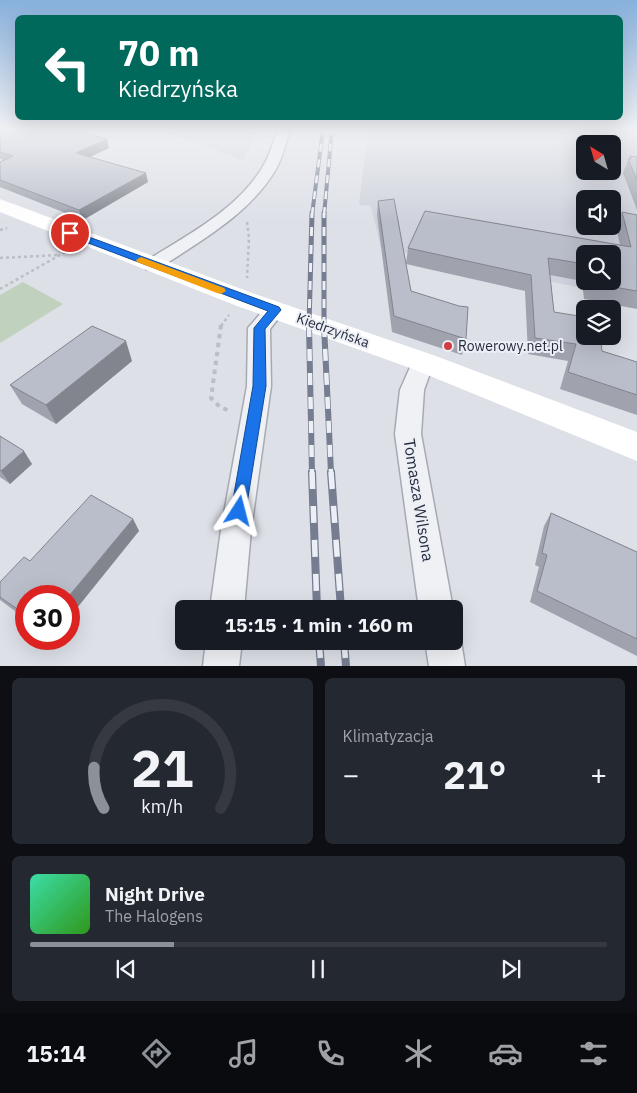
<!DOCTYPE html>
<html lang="pl">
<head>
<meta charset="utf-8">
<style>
  body { margin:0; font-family:"IBM Plex Sans",sans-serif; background:#242831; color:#f1f3f6; height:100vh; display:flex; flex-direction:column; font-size:19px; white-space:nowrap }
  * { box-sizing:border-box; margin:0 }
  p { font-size:16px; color:#9ea1a6 }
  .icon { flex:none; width:28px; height:28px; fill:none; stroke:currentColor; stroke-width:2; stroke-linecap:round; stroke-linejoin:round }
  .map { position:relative; height:666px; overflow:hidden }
  .drawer { display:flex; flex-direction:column; gap:12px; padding:12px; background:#0d0f14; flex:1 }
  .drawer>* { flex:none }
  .guide { position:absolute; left:15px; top:15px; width:608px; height:105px; border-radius:8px; box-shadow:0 5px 20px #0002; background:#00695c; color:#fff; overflow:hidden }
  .needle { width:32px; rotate:323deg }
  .tools { position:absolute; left:576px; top:135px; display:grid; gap:10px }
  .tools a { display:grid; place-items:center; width:45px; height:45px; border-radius:8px; background:#171b24; box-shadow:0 5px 20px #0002; font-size:25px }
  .speed { position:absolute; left:15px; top:585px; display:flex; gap:10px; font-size:25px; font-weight:700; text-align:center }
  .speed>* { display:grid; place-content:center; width:65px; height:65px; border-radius:50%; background:#171b24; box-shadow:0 5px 20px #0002; line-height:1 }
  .speed .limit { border:8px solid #d22; background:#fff; color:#111 }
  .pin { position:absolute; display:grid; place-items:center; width:42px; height:42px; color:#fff; margin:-21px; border:2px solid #fff; border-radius:50%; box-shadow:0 1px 5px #0007 }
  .me { position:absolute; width:55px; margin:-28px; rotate:9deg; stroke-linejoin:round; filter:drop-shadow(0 0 4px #0008) }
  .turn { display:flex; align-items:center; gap:18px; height:105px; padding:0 20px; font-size:22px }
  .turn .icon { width:65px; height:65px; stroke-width:2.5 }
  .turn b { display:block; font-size:35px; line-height:42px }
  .big { font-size:38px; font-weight:700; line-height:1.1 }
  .drawer .widget { flex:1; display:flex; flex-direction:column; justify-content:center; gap:8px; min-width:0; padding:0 18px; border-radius:8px; background:#242831 }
  .drawer .dial { align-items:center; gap:0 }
  .dial svg { height:130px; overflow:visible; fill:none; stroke:#363941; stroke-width:7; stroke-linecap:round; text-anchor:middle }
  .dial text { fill:#f1f3f6; stroke:none }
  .song { display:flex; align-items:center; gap:15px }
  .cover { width:60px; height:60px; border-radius:8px; background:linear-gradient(135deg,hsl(160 70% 55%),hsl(110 70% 35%)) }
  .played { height:5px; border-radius:2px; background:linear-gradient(90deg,#8c9099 25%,#363941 25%) }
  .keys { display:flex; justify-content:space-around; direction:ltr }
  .heat { display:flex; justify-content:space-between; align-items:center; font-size:28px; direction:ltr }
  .drawer .tiles { flex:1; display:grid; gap:12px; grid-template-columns:1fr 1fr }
  .widget:last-child { grid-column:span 2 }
  .trip { position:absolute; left:175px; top:600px; width:288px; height:50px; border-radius:8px; background:#171b24; box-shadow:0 5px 20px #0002; font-weight:700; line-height:50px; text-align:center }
  .menu { display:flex; height:80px; justify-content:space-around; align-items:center; background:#090b0e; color:#9ea1a6 }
  .menu .icon { width:35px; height:35px }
  .menu .on { color:#8c9099 }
  .menu b { font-size:22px; color:#f1f3f6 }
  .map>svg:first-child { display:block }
  .built { fill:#cfd2dc; fill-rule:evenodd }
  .green { fill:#c0d1bd }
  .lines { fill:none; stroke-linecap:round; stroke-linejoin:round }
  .street-casing { stroke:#a6aab4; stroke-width:3 }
  .path-far1 { stroke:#bbbec5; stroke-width:2.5; stroke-dasharray:3 3; stroke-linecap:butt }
  .path { stroke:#bbbec5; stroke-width:4; stroke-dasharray:4.5 4.5; stroke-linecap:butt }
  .street { fill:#eff1f5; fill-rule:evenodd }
  .secondary { fill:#fff; fill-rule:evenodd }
  .rail-far3-casing { stroke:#767d91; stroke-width:4 }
  .rail-far2-casing { stroke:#767d91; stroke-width:5 }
  .rail-far1-casing { stroke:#767d91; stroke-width:6 }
  .rail-casing { stroke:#767d91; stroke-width:8 }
  .rail-far3 { stroke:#eceff5; stroke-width:2.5; stroke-dasharray:8; stroke-linecap:butt }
  .rail-far2 { stroke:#eceff5; stroke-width:3; stroke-dasharray:9; stroke-linecap:butt }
  .rail-far1 { stroke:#eceff5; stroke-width:4.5; stroke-dasharray:12; stroke-linecap:butt }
  .rail { stroke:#eceff5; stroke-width:5.5; stroke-dasharray:17; stroke-linecap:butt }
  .wall { fill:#a0a3ae; fill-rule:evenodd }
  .shaded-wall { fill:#82858d }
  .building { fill:#babeca; stroke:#82858d }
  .route { fill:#1a73e8; stroke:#114b97 }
  .slow { fill:#f59e0b }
  .poi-dot { fill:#d13d43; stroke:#eceff5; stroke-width:2 }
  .labels { text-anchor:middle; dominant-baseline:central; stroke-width:4; stroke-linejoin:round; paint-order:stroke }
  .street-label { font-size:14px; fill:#262c3e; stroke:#eceff5 }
  .poi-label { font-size:14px; fill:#262c3e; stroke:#eceff5; text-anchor:start }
  .near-street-label { font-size:16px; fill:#262c3e; stroke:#eceff5 }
</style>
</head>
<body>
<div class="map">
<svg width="637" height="666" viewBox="0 0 637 666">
  <rect width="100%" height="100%" fill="#dde0e7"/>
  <!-- built -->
  <g class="built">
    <polygon points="157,129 258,129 243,160"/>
    <path d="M368,129H637V299L381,248L371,206L359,205ZM585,144H612V171H585ZM585,199H612V226H585ZM585,254H612V281H585Z"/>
  </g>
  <!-- green -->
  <polygon class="green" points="23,282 63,304 0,343 0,295"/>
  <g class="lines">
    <!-- street casing -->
    <g class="street-casing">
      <g id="street">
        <path d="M278,129H290C286,142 283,157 276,169C250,214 200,241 158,269L152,270L146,269L143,265L146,261C186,236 237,210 262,168C270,156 273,142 278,129Z"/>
        <polygon points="275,304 282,305 285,310 270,329 271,386 251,530 244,609 210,609 221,530 247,386 248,328 268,305"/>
        <polygon points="423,354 431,356 434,362 424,390 421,434 453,609 419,609 395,434 400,390 415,356"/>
        <polygon points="454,628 461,641 465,666 429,666 425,641 454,641"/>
        <polygon points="206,641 242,641 239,666 203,666"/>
      </g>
    </g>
    <!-- path-far1 -->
    <g class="path-far1">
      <polyline points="247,222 249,238 247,278"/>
      <polyline points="0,230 7,228"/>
      <polyline points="0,258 59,255"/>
      <polyline points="0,289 67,251"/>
      <polyline points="221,326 229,315"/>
    </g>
    <!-- path -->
    <polyline class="path" points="221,325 211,398 220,407 230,411"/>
    <!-- street -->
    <use href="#street" class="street"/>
    <!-- secondary -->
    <polygon class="secondary" points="0,199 255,294 433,355 637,432 637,461 413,369 237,306 0,212"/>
    <!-- rail-far3 casing -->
    <g class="rail-far3-casing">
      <g id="rail-far3">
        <polyline points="312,215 323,129"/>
        <polyline points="324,215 332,129"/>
      </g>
    </g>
    <!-- rail-far2 casing -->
    <g class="rail-far2-casing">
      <g id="rail-far2">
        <polyline points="309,326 312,213"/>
        <polyline points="324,326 324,213"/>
      </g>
    </g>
    <!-- rail-far1 casing -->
    <g class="rail-far1-casing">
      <g id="rail-far1">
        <polyline points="309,325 312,473"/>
        <polyline points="324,325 331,473"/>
      </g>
    </g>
    <!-- rail casing -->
    <g class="rail-casing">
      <g id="rail">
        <polyline points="312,472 317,609"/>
        <polyline points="331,472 341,609"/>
        <polyline points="319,641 321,666"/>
        <polyline points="344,641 346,666"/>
      </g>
    </g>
    <!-- rail-far3 -->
    <use href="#rail-far3" class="rail-far3"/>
    <!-- rail-far2 -->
    <use href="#rail-far2" class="rail-far2"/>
    <!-- rail-far1 -->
    <use href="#rail-far1" class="rail-far1"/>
    <!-- rail -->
    <use href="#rail" class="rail"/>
  </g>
  <!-- wall -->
  <g class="wall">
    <polygon points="0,129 94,129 82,133 109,148 90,157 148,182 83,220 0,187 0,162 3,160 0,159"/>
    <polygon points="453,129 469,129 468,132"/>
    <polygon points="579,129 610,129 608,134 579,130"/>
    <polygon points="630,156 637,157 637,210 623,173"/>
    <polygon points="378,201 411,291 466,339 462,355 392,332 377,215"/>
    <path d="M622,212L637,215V309L584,299L582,281L550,275L554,312L602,351L637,362V415L560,389L568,361L528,354L525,291L406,264L408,248L620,245L616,227ZM585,254L612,281H585Z"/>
    <polygon points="132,361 56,424 22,404 10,385"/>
    <polygon points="0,436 32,464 10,484 0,477"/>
    <polygon points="551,513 637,552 637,656 530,602 539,567 535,565 544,526"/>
    <polygon points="133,519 139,531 26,596 26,619 0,600 0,582 30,561"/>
  </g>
  <!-- shaded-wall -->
  <g class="shaded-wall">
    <polygon points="66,129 94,129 69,138"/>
    <polygon points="107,139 109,148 79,162 76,153"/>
    <polygon points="146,173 148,182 83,220 79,210"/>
    <polygon points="126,341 132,361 56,424 46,405"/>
    <polygon points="24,451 32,464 10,484 1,471"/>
    <polygon points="133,519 139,531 69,618 69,596"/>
  </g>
  <!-- building -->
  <g class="building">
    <polygon points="0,129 67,129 107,139 76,153 146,173 79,210 0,180 0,162 13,156 0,152"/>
    <polygon points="630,156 637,157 637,180 628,159 631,159"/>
    <polygon points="394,199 411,291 459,306 468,307 466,339 394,316 378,201"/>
    <polygon points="425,211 631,247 622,212 637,215 637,291 591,283 591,281 612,281 612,254 585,254 585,264 548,258 554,312 585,317 585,336 600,336 602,351 637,362 637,395 568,372 576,344 535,338 531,275 408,248"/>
    <polygon points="92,326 126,341 46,405 10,385"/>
    <polygon points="0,436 24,451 1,471 0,470"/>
    <polygon points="91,495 133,519 69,596 26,596 26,615 0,597 0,582 24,557 30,561"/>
    <polygon points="551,513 637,552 637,639 537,591 547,555 542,553"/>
  </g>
  <!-- sky -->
  <linearGradient id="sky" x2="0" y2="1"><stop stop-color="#87b0dc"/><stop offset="0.58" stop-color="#f0f1f4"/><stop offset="1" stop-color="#f0f1f4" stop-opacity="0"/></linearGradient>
  <rect width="637" height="222" fill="url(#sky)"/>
  <!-- route -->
  <polygon class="route" points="70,230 279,307 281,310 265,329 266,386 245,516 239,518 234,516 231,511 253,386 254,328 268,311 67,235 66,233"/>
  <!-- slow -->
  <polygon class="slow" points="141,257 224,288 226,291 221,294 217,293 137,262 136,260"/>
  <!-- markers -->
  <circle class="poi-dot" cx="448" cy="346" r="5"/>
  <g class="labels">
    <!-- street labels -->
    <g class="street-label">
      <text transform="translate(333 330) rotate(20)">Kiedrzyńska</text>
    </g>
    <!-- poi labels -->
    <g class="poi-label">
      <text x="458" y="346">Rowerowy.net.pl</text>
    </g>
    <!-- near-street labels -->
    <g class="near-street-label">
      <text transform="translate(419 500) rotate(81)">Tomasza Wilsona</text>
    </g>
  </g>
</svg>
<div class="tools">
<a><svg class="needle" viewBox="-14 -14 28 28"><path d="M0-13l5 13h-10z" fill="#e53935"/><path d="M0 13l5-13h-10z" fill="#9ea1a6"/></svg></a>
<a><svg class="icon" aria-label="sound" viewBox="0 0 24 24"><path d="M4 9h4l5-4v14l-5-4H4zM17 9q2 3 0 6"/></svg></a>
<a><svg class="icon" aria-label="search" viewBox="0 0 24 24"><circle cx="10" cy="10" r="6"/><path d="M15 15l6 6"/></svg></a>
<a><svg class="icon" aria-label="layers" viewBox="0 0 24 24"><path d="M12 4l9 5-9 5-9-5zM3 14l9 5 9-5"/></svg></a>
</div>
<div class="speed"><div class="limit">30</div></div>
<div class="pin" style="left:70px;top:233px;background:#d93025"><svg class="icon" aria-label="arrive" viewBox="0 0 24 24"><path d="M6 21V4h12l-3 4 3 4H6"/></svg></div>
<svg class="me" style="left:239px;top:511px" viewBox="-20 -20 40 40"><path d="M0-17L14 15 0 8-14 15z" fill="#1a73e8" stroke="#fff" stroke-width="4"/></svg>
<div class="trip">15:15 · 1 min · 160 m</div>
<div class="guide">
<div class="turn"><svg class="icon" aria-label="left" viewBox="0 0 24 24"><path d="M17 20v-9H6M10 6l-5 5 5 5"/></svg><div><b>70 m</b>Kiedrzyńska</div></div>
</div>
</div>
<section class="drawer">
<div class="tiles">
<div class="widget dial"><svg viewBox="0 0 100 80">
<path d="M14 69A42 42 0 1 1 86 69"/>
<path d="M14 69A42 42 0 0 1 8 44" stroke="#8c9099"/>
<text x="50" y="56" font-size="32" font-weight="700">21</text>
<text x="50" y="72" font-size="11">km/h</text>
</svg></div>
<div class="widget"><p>Klimatyzacja</p>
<div class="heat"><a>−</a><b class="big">21°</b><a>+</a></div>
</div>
<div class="widget">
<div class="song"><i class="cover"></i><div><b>Night Drive</b><p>The Halogens</p></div></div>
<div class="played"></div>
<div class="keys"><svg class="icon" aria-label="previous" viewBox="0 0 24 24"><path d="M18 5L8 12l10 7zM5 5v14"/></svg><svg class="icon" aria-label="pause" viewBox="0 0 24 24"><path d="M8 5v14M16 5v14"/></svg><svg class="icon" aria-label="next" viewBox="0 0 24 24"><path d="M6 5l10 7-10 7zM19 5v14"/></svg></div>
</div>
</div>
</section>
<nav class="menu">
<b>15:14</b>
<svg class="icon on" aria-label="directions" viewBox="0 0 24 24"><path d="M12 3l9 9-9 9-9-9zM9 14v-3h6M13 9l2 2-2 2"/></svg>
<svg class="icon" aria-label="music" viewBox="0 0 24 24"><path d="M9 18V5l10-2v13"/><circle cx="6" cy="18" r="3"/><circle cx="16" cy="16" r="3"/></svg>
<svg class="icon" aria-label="phone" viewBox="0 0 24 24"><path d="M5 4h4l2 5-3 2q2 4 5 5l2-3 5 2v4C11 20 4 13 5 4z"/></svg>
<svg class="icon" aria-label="climate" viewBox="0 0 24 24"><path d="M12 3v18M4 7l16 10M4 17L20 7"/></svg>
<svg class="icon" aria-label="car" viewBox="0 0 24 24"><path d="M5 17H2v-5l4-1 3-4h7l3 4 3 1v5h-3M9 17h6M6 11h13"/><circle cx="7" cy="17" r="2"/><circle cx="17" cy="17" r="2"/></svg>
<svg class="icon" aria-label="filters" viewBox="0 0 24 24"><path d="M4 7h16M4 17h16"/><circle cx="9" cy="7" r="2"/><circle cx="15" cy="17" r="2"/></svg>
</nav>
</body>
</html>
